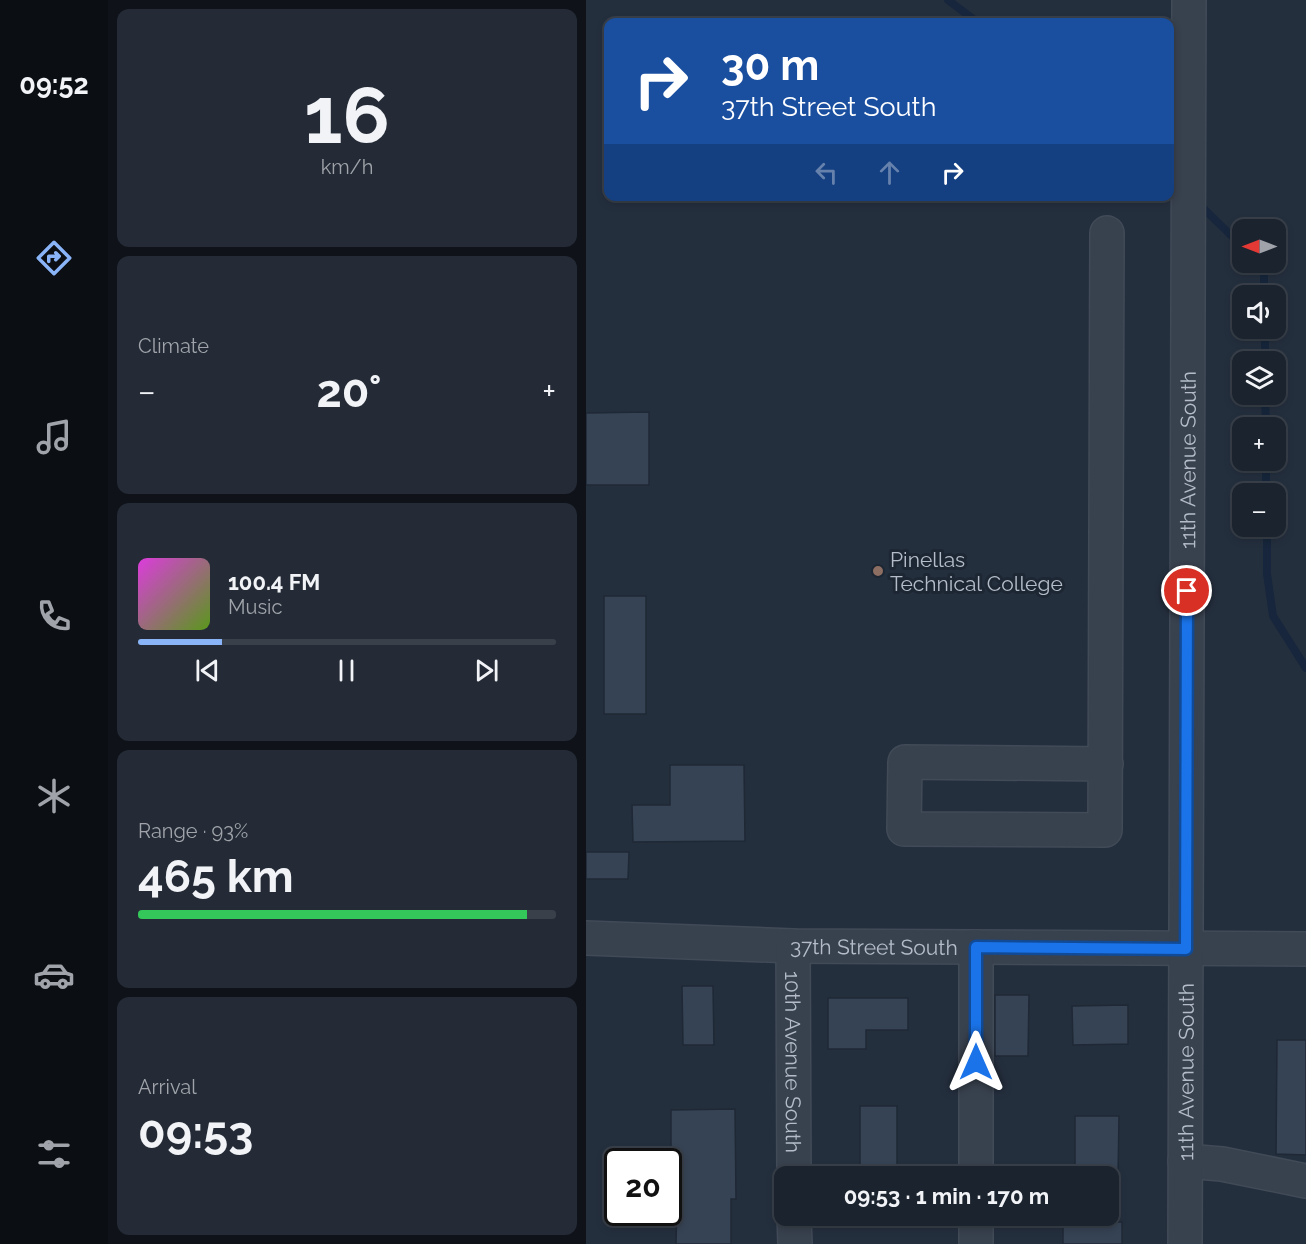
<!DOCTYPE html>
<html lang="en">
<head>
<meta charset="utf-8">
<style>
  body { margin:0; font-family:Raleway,sans-serif; background:#242b36; color:#f1f3f6; height:100vh; display:flex; flex-direction:column; font-size:22px; white-space:nowrap }
  * { box-sizing:border-box; margin:0 }
  p { font-size:20px; color:#a0a4aa }
  .icon { flex:none; width:33px; height:33px; fill:none; stroke:currentColor; stroke-width:2; stroke-linecap:round; stroke-linejoin:round }
  .map { position:relative; flex:1; overflow:hidden }
  .drawer { display:flex; flex-direction:column; gap:9px; padding:9px; background:#0f1319; width:478px }
  .drawer>* { flex:none }
  .hud { position:absolute; left:18px; top:18px; width:570px; height:183px; border-radius:12px; box-shadow:0 3px 9px #0003,0 0 0 2px #39404a; background:#1a4fa0; color:#fff; overflow:hidden }
  .needle { width:39px; rotate:270deg }
  .tools { position:absolute; left:646px; top:219px; display:grid; gap:12px }
  .tools a { display:grid; place-items:center; width:54px; height:54px; border-radius:12px; background:#1b232e; box-shadow:0 3px 9px #0003,0 0 0 2px #39404a; font-size:30px }
  .speed { position:absolute; left:18px; top:1148px; display:flex; gap:12px; font-size:30px; font-weight:700; text-align:center }
  .speed>* { display:grid; place-content:center; width:78px; height:78px; border-radius:50%; background:#1b232e; box-shadow:0 3px 9px #0003,0 0 0 2px #39404a; line-height:1 }
  .speed .limit { border:3px solid #111; border-radius:9px; background:#fff; color:#111 }
  .pin { position:absolute; display:grid; place-items:center; width:51px; height:51px; color:#fff; margin:-26px; border:3px solid #fff; border-radius:50%; box-shadow:0 2px 6px #0007 }
  .me { position:absolute; width:66px; margin:-33px; rotate:0deg; stroke-linejoin:round; filter:drop-shadow(0 0 4px #0008) }
  .turn { display:flex; align-items:center; gap:21px; height:126px; padding:0 18px; font-size:27px }
  .turn .icon { width:78px; height:78px; stroke-width:2.5 }
  .turn b { display:block; font-size:42px; line-height:51px }
  .lanes { display:flex; align-items:center; height:57px; padding:0 18px; background:#0003; justify-content:center; gap:30px; direction:ltr }
  .lanes .off { opacity:.35 }
  .big { font-size:45px; font-weight:700; line-height:1.1 }
  .drawer .widget { flex:1; display:flex; flex-direction:column; justify-content:center; gap:9px; min-width:0; padding:0 21px; border-radius:12px; background:#242b36 }
  .drawer .dial { align-items:center; gap:0 }
  .dial b { font-size:78px; line-height:1 }
  .song { display:flex; align-items:center; gap:18px }
  .cover { width:72px; height:72px; border-radius:9px; background:linear-gradient(135deg,hsl(300 70% 55%),hsl(90 70% 35%)) }
  .played { height:6px; border-radius:3px; background:linear-gradient(90deg,#8ab4f8 20%,#39404a 20%) }
  .keys { display:flex; justify-content:space-around; direction:ltr }
  .heat { display:flex; justify-content:space-between; align-items:center; font-size:33px; direction:ltr }
  .charge { height:9px; border-radius:4px; background:linear-gradient(90deg,#34c759 93%,#39404a 0) }
  .trip { position:absolute; left:188px; top:1166px; width:345px; height:60px; border-radius:12px; background:#1b232e; box-shadow:0 3px 9px #0003,0 0 0 2px #39404a; font-weight:700; line-height:60px; text-align:center }
  main { display:flex; flex:1; min-height:0 }
  .menu { display:flex; flex-direction:column; width:108px; justify-content:space-around; align-items:center; background:#0b0e12; color:#a0a4aa }
  .menu .icon { width:42px; height:42px }
  .menu .selected { color:#8ab4f8 }
  .menu b { font-size:27px; color:#f1f3f6 }
  .map>svg:first-child { display:block }
  .lines { fill:none; stroke-linecap:round; stroke-linejoin:round }
  .stream { stroke:#17263c; stroke-width:8 }
  .building { fill:#364354; stroke:#1f2835; stroke-width:1.5 }
  .minor-casing { stroke:#414a57; stroke-width:36 }
  .minor { stroke:#38414e; stroke-width:33 }
  .route-casing { stroke:#114b97; stroke-width:15 }
  .route { stroke:#1a73e8; stroke-width:10 }
  .education-dot { fill:#8d6e63; stroke:#1d2633; stroke-width:2 }
  .labels { text-anchor:middle; dominant-baseline:central; stroke-width:6; stroke-linejoin:round; paint-order:stroke }
  .street-label { font-size:21px; fill:#b4bcc9; stroke:#1d2633 }
  .poi-label { font-size:21px; fill:#b4bcc9; stroke:#1d2633; text-anchor:start }
</style>
</head>
<body>
<main>
<nav class="menu">
<b>09:52</b>
<svg class="icon selected" aria-label="directions" viewBox="0 0 24 24"><path d="M12 3l9 9-9 9-9-9zM9 14v-3h6M13 9l2 2-2 2"/></svg>
<svg class="icon" aria-label="music" viewBox="0 0 24 24"><path d="M9 18V5l10-2v13"/><circle cx="6" cy="18" r="3"/><circle cx="16" cy="16" r="3"/></svg>
<svg class="icon" aria-label="phone" viewBox="0 0 24 24"><path d="M5 4h4l2 5-3 2q2 4 5 5l2-3 5 2v4C11 20 4 13 5 4z"/></svg>
<svg class="icon" aria-label="climate" viewBox="0 0 24 24"><path d="M12 3v18M4 7l16 10M4 17L20 7"/></svg>
<svg class="icon" aria-label="car" viewBox="0 0 24 24"><path d="M5 17H2v-5l4-1 3-4h7l3 4 3 1v5h-3M9 17h6M6 11h13"/><circle cx="7" cy="17" r="2"/><circle cx="17" cy="17" r="2"/></svg>
<svg class="icon" aria-label="filters" viewBox="0 0 24 24"><path d="M4 7h16M4 17h16"/><circle cx="9" cy="7" r="2"/><circle cx="15" cy="17" r="2"/></svg>
</nav>
<section class="drawer">
<div class="widget dial"><b>16</b><p>km/h</p></div>
<div class="widget"><p>Climate</p>
<div class="heat"><a>−</a><b class="big">20°</b><a>+</a></div>
</div>
<div class="widget">
<div class="song"><i class="cover"></i><div><b>100.4 FM</b><p>Music</p></div></div>
<div class="played"></div>
<div class="keys"><svg class="icon" aria-label="previous" viewBox="0 0 24 24"><path d="M18 5L8 12l10 7zM5 5v14"/></svg><svg class="icon" aria-label="pause" viewBox="0 0 24 24"><path d="M8 5v14M16 5v14"/></svg><svg class="icon" aria-label="next" viewBox="0 0 24 24"><path d="M6 5l10 7-10 7zM19 5v14"/></svg></div>
</div>
<div class="widget"><p>Range · 93%</p><b class="big">465 km</b><div class="charge"></div></div>
<div class="widget"><p>Arrival</p><b class="big">09:53</b></div>
</section>
<div class="map">
<svg width="720" height="1244" viewBox="0 0 720 1244">
  <rect width="100%" height="100%" fill="#242f3e"/>
  <g class="lines">
    <!-- stream -->
    <g class="stream">
      <polyline points="362,0 391,22"/>
      <polyline points="613,204 657,247"/>
      <polyline points="673,262 678,267 678,296"/>
      <polyline points="679,328 679,362"/>
      <polyline points="679,394 680,428"/>
      <polyline points="680,460 680,494"/>
      <polyline points="681,526 681,574 687,616 720,668"/>
    </g>
  </g>
  <!-- building -->
  <g class="building">
    <polygon points="63,412 63,485 0,485 0,413"/>
    <rect x="18" y="596" width="42" height="118"/>
    <polygon points="84,765 158,765 159,841 47,842 46,805 84,805"/>
    <polygon points="0,852 43,852 42,879 0,879"/>
    <polygon points="96,986 127,986 128,1045 97,1045"/>
    <polygon points="409,995 443,995 442,1056 409,1056"/>
    <polygon points="242,998 322,998 322,1030 280,1030 280,1049 242,1049"/>
    <polygon points="542,1005 542,1044 487,1045 486,1006"/>
    <polygon points="691,1040 720,1040 720,1155 690,1154"/>
    <rect x="274" y="1106" width="37" height="70"/>
    <polygon points="149,1109 150,1199 145,1199 145,1244 90,1244 91,1199 85,1199 85,1110"/>
    <polygon points="489,1116 533,1116 532,1176 489,1176"/>
    <polygon points="532,1222 536,1222 536,1244 477,1244 477,1223"/>
  </g>
  <g class="lines">
    <!-- minor casing -->
    <g class="minor-casing">
      <g id="minor">
        <polyline points="520,764 319,762 318,829 519,830 521,233"/>
        <path id="s1" d="M0,938L207,946L720,949"/>
        <path id="s2" d="M207,946L208,1176"/>
        <polyline points="390,947 390,1176"/>
        <polyline points="599,1161 636,1164 720,1181"/>
        <polyline points="208,1215 209,1244"/>
        <polyline points="390,1215 390,1244"/>
        <path id="s3" d="M599,1244L603,0"/>
      </g>
    </g>
    <!-- minor -->
    <use href="#minor" class="minor"/>
  </g>
  <g class="lines">
    <!-- route casing -->
    <g class="route-casing">
      <polyline id="route" points="390,1062 390,947 600,949 601,591"/>
    </g>
    <!-- route -->
    <use href="#route" class="route"/>
  </g>
  <!-- markers -->
  <circle class="education-dot" cx="292" cy="571" r="6"/>
  <g class="labels">
    <!-- street labels -->
    <g class="street-label">
      <text stroke="none"><textPath href="#s3" startOffset="784">11th Avenue South</textPath></text>
      <text stroke="none"><textPath href="#s1" startOffset="288">37th Street South</textPath></text>
      <text stroke="none"><textPath href="#s2" startOffset="116">10th Avenue South</textPath></text>
      <text stroke="none"><textPath href="#s3" startOffset="172">11th Avenue South</textPath></text>
    </g>
    <!-- poi labels -->
    <g class="poi-label">
      <text x="304" y="559">Pinellas<tspan x="304" dy="24">Technical College</tspan></text>
    </g>
  </g>
</svg>
<div class="tools">
<a><svg class="needle" viewBox="-14 -14 28 28"><path d="M0-13l5 13h-10z" fill="#e53935"/><path d="M0 13l5-13h-10z" fill="#a0a4aa"/></svg></a>
<a><svg class="icon" aria-label="sound" viewBox="0 0 24 24"><path d="M4 9h4l5-4v14l-5-4H4zM17 9q2 3 0 6"/></svg></a>
<a><svg class="icon" aria-label="layers" viewBox="0 0 24 24"><path d="M12 4l9 5-9 5-9-5zM3 14l9 5 9-5"/></svg></a>
<a>+</a>
<a>−</a>
</div>
<div class="speed"><div class="limit">20</div></div>
<div class="pin" style="left:601px;top:591px;background:#d93025"><svg class="icon" aria-label="arrive" viewBox="0 0 24 24"><path d="M6 21V4h12l-3 4 3 4H6"/></svg></div>
<svg class="me" style="left:390px;top:1062px" viewBox="-20 -20 40 40"><path d="M0-17L14 15 0 8-14 15z" fill="#1a73e8" stroke="#fff" stroke-width="4"/></svg>
<div class="trip">09:53 · 1 min · 170 m</div>
<div class="hud">
<div class="turn"><svg class="icon" aria-label="right" viewBox="0 0 24 24"><path d="M7 20v-9h11M14 6l5 5-5 5"/></svg><div><b>30 m</b>37th Street South</div></div>
<div class="lanes"><svg class="icon off" aria-label="left" viewBox="0 0 24 24"><path d="M17 20v-9H6M10 6l-5 5 5 5"/></svg><svg class="icon off" aria-label="ahead" viewBox="0 0 24 24"><path d="M12 20V5M6 11l6-6 6 6"/></svg><svg class="icon" aria-label="right" viewBox="0 0 24 24"><path d="M7 20v-9h11M14 6l5 5-5 5"/></svg></div>
</div>
</div>
</main>
</body>
</html>
